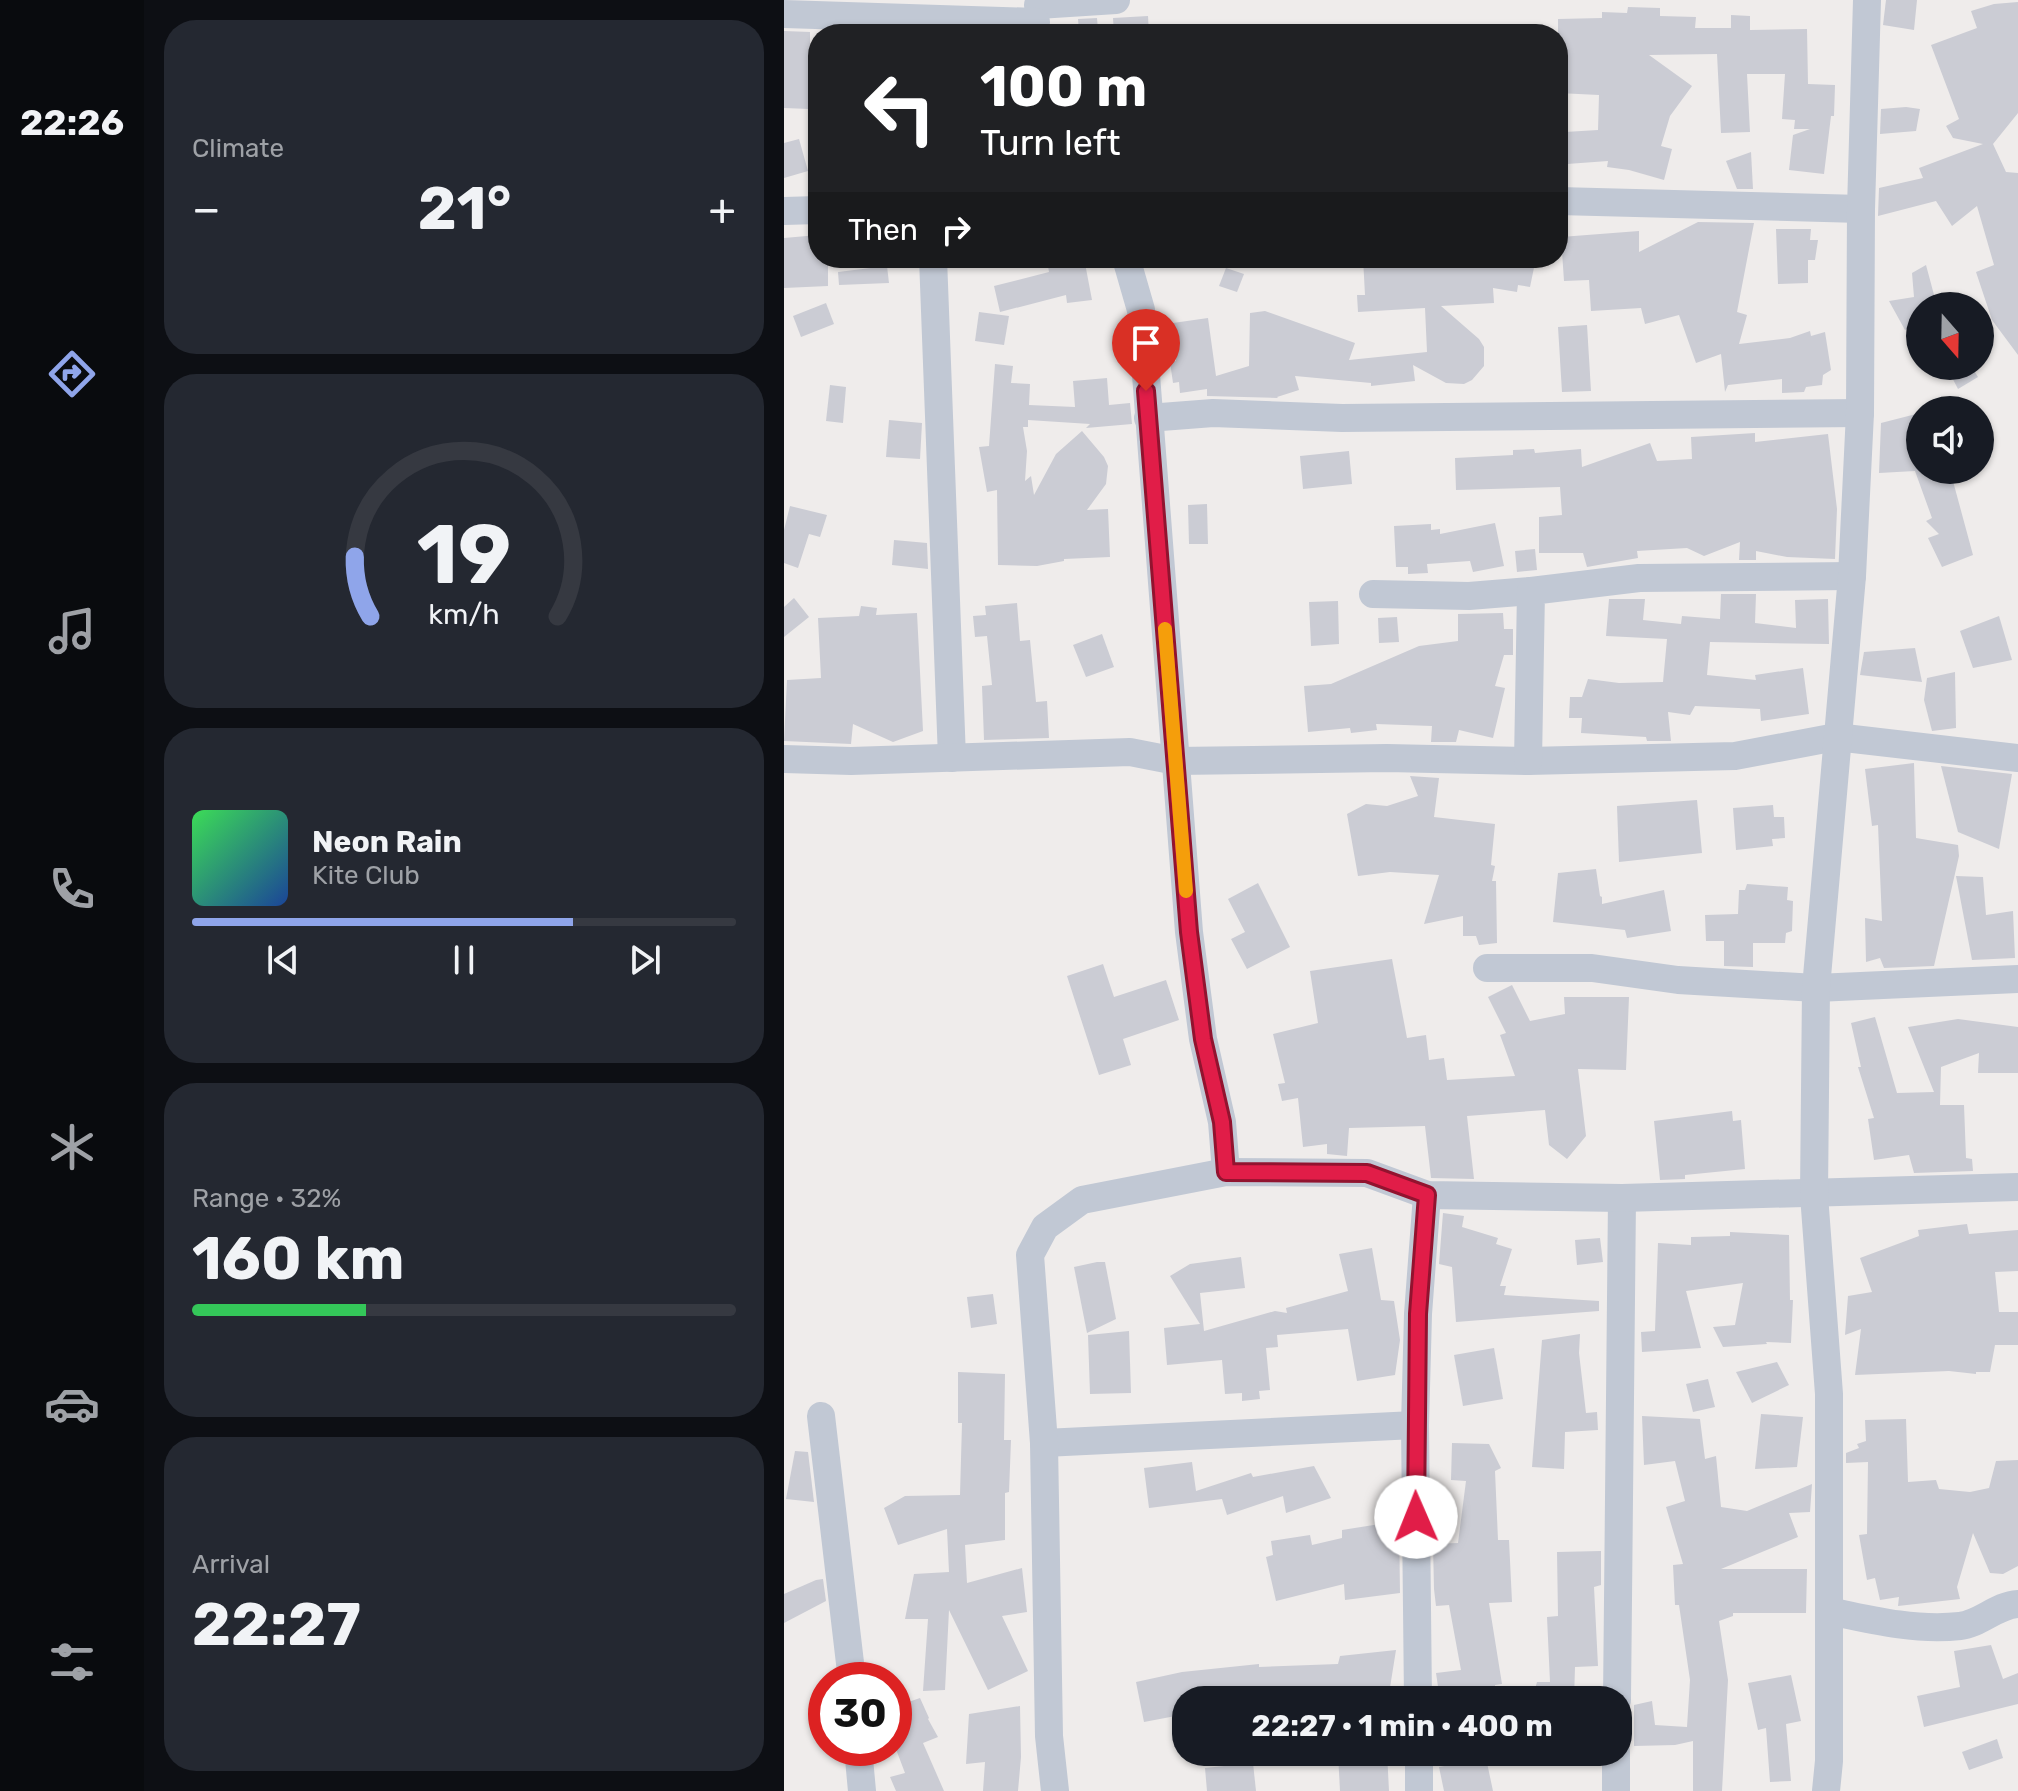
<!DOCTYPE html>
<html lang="en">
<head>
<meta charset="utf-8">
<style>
  body { margin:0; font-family:Rubik,sans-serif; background:#242831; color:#f1f3f6; height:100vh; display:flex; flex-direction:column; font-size:30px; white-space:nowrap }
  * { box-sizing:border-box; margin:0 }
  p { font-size:26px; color:#9ea1a6 }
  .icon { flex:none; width:44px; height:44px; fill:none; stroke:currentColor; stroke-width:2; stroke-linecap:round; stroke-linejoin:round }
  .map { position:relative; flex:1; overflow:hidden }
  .details { display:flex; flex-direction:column; gap:20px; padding:20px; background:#0d0f14; width:640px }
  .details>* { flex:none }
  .guide { position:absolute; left:24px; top:24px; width:760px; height:244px; border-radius:32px; box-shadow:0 2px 6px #0004; background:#202124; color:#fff; overflow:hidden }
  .needle { width:52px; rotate:160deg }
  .buttons { position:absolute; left:1122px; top:292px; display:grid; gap:16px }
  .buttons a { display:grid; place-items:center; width:88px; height:88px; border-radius:50%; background:#171b24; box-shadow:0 2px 6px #0004; font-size:40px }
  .speed { position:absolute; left:24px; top:1662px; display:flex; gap:16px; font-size:40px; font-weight:700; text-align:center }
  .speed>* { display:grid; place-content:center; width:104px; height:104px; border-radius:50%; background:#171b24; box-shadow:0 2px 6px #0004; line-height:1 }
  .speed .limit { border:12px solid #d22; background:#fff; color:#111 }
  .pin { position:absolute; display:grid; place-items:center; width:68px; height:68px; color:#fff; margin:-82px -34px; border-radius:50% 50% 50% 0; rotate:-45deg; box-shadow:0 0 8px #0007 }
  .pin .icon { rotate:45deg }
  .me { position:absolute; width:88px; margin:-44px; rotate:359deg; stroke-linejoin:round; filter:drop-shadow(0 0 6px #0008) }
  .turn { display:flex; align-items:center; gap:28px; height:168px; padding:0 40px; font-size:36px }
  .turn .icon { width:104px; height:104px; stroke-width:2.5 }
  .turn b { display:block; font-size:56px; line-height:68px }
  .then { display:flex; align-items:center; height:76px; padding:0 40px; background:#0003; gap:16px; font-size:30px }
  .big { font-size:60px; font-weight:700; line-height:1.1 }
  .details .card { flex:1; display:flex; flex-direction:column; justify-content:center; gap:12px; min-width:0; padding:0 28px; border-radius:32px; background:#242831 }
  .details .dial { align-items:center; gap:0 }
  .dial svg { height:208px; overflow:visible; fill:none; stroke:#363941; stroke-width:7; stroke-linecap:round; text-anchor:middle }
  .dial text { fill:#f1f3f6; stroke:none }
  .song { display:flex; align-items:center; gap:24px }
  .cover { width:96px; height:96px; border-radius:12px; background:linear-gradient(135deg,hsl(130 70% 55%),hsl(220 70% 35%)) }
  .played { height:8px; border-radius:4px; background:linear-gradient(90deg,#8fa5ea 70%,#363941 70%) }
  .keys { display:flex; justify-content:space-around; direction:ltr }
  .heat { display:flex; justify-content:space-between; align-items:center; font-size:44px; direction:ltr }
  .charge { height:12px; border-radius:6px; background:linear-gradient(90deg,#34c759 32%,#363941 0) }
  .trip { position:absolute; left:388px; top:1686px; width:460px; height:80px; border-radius:32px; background:#171b24; box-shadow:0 2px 6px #0004; font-weight:700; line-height:80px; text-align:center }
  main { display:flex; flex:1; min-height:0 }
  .tabs { display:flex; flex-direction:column; width:144px; justify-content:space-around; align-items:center; background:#090b0e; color:#9ea1a6 }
  .tabs .icon { width:56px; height:56px }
  .tabs .active { color:#8fa5ea }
  .tabs b { font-size:36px; color:#f1f3f6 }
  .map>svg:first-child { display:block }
  .building { fill:#cbccd4 }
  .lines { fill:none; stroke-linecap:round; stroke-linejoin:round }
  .minor { stroke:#c1c8d4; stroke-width:28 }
  .route-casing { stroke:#92132f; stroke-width:20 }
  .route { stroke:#e11d48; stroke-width:14 }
  .slow { stroke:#f59e0b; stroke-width:14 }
</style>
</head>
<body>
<main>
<nav class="tabs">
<b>22:26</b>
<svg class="icon active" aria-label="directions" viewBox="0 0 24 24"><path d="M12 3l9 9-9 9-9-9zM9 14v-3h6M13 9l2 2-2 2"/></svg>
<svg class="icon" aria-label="music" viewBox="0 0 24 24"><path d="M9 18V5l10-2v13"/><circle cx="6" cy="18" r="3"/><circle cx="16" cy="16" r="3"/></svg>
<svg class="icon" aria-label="phone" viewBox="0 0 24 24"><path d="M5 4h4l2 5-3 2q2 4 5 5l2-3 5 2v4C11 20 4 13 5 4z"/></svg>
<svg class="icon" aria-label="climate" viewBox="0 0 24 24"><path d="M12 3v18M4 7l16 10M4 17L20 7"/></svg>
<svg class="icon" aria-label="car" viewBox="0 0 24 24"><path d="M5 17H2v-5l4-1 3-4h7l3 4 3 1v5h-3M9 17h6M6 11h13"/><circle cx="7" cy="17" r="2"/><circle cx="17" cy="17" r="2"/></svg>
<svg class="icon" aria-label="filters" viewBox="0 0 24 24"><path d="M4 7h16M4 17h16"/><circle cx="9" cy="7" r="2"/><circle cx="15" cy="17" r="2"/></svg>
</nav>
<section class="details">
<div class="card"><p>Climate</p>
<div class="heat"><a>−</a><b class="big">21°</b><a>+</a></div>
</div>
<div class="card dial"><svg viewBox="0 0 100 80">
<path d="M14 69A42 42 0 1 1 86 69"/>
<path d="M14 69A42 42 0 0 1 8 46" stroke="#8fa5ea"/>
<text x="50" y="56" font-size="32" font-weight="700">19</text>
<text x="50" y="72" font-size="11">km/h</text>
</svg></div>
<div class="card">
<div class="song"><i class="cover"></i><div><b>Neon Rain</b><p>Kite Club</p></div></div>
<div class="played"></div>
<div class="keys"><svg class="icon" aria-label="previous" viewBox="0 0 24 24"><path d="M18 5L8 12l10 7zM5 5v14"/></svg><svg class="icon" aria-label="pause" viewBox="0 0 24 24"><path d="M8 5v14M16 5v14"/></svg><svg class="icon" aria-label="next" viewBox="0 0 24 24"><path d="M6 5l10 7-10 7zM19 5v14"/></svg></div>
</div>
<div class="card"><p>Range · 32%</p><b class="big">160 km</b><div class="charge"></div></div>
<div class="card"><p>Arrival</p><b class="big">22:27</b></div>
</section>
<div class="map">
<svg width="1234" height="1791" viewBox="0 0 1234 1791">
  <rect width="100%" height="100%" fill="#efeceb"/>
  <!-- building -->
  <g class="building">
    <polygon points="1102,0 1133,0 1130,30 1099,25"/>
    <polygon points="1234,2 1234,113 1209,144 1222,172 1234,173 1234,355 1208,320 1192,272 1210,265 1193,206 1168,226 1152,201 1094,216 1095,188 1139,178 1135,168 1199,144 1169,138 1162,126 1175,119 1147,45 1193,28 1187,11 1210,4"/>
    <polygon points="844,7 876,8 876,16 912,17 911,28 947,28 947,15 966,16 966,30 1023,29 1024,84 1051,85 1050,116 1047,116 1040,174 1005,170 1009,135 1026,129 1010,129 1011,120 998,119 1001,74 963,74 966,132 937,133 933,54 865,55 908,86 886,116 877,146 888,149 880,180 845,170 823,167 824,161 783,164 781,132 814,130 815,95 774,93 774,19 818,18 818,12 843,13"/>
    <polygon points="364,16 365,34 330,34 329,18"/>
    <polygon points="313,18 314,30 295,31 294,19"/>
    <polygon points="0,31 26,32 26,82 34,82 34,103 25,103 25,109 0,108"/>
    <polygon points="1122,107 1136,109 1132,131 1096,134 1097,109"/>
    <polygon points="15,139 24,171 0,178 0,143"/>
    <polygon points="967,152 969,189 953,189 942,161"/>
    <polygon points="914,222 970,223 953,312 963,315 955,344 1006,338 1026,331 1027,336 1041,332 1047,370 1039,375 1038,385 1022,387 1020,392 998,393 998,379 944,385 941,392 937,354 912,363 895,315 861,324 857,308 807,311 805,280 780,281 777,237 855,231 855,252"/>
    <polygon points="992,229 1027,229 1026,240 1034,240 1031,260 1024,260 1024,283 994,284"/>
    <polygon points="34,235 34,258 44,258 44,286 0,288 0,238"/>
    <polygon points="277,258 300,258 308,300 283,303 282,295 216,312 210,286 265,272 263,260"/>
    <polygon points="579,258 752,258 746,287 734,285 733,292 709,288 710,303 657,306 695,339 700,347 700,366 688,380 680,384 662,383 629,365 631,381 587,386 587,383 511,376 515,390 493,397 494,398 423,396 423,389 396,393 395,382 389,383 386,362 392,361 389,323 424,318 432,376 465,366 466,313 481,311 571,343 565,360 643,352 641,308 574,312 573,295 581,295"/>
    <polygon points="1142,265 1153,306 1136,306 1136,323 1121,330 1105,301 1130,297 1128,273"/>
    <polygon points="103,266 105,283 55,285 54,272"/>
    <polygon points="442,268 460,274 453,292 435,286"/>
    <polygon points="42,303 50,324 17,337 9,316"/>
    <polygon points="195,312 225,316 220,345 191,341"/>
    <polygon points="803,325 807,391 778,392 774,327"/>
    <polygon points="211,364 229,366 227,383 246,384 245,405 291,407 289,381 323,378 325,405 346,403 348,424 302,428 306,424 244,420 244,427 239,427 243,451 241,481 247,476 250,495 272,454 298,431 320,457 324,466 322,484 303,510 324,509 326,557 280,559 280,561 253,566 214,565 213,490 203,492 195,447 205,446"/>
    <polygon points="1162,366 1187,366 1194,377 1174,389"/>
    <polygon points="46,385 62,387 59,423 42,421"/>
    <polygon points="1136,413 1136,470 1166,470 1189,555 1158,567 1144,538 1155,534 1142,521 1148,518 1131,471 1095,473 1097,423"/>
    <polygon points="105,420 138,423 136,459 102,457"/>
    <polygon points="971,433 971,442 1044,434 1053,509 1051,559 1003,557 972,551 972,560 955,560 956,542 920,556 903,548 853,551 854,558 803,567 799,553 755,553 755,517 778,515 776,487 672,490 671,458 729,455 729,450 750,449 751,453 797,449 798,467 866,443 873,461 908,459 907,437"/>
    <polygon points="565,451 568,484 519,489 516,456"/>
    <polygon points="423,504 424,544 405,544 404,505"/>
    <polygon points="6,506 43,515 36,537 25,534 14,568 0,563 0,530"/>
    <polygon points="711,523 720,566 689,572 686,561 643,564 644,573 624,574 624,567 612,567 610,526 647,524 647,530 656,529 656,534"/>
    <polygon points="110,540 143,543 144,569 108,565"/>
    <polygon points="751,549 753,570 733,572 731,551"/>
    <polygon points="937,594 972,594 971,623 1012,628 1011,600 1044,599 1045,644 926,642 923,675 972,680 971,675 1019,668 1025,714 977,721 976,709 911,706 906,715 884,712 887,741 863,741 862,737 797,733 798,718 785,718 786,697 798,697 804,679 835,683 879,682 883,639 822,636 825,599 861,599 859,620 897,624 898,616 936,619"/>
    <polygon points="10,598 25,617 0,637 0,607"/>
    <polygon points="554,601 555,644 527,646 525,602"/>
    <polygon points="233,603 236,641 246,640 252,702 263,701 265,738 200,740 198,686 208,685 203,636 191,637 189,616 202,615 201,606"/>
    <polygon points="77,606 93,608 92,615 133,613 139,731 109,742 69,724 67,744 0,741 3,680 37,678 34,618 75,616"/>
    <polygon points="719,613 720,629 729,629 729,655 720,655 711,686 721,688 709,738 675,730 672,742 647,742 648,726 592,724 593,730 567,733 566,728 524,732 520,686 547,684 635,646 674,641 674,614"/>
    <polygon points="1215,616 1228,660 1189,668 1176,631"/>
    <polygon points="613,617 615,642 595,643 594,618"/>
    <polygon points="318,634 330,667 302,677 289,645"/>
    <polygon points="1131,648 1138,682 1076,675 1080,652"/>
    <polygon points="1171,672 1172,728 1148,731 1140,700 1143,678"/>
    <polygon points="1130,763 1132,838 1174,845 1175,856 1150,966 1100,968 1096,958 1082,962 1081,918 1098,921 1094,825 1088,826 1081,769"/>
    <polygon points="1157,766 1228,774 1215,849 1174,832"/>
    <polygon points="626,776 655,778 650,817 711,824 707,865 711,866 708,881 712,881 713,943 695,945 692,936 679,936 679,916 640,924 655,875 606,872 574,876 563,814 582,804 603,806 634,796"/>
    <polygon points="913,800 918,853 835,862 833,806"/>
    <polygon points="989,805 990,817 1000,817 1001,838 988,839 989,846 952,850 949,808"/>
    <polygon points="812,869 816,896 818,897 818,904 880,890 887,931 843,938 841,930 769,922 774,873"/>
    <polygon points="1172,876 1199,877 1202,915 1229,911 1231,958 1188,960"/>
    <polygon points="474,883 506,947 463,969 447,939 461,932 444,899"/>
    <polygon points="963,884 1004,887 1003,900 1009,901 1008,931 1002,933 1001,943 969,943 969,967 940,966 940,941 922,941 921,915 954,914 955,890 961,890"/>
    <polygon points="608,959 623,1038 642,1035 645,1060 660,1058 663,1080 731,1076 716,1035 722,1033 704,997 728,985 746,1021 781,1014 780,997 845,997 842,1070 794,1069 802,1136 783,1159 765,1145 761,1110 683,1116 690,1179 647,1178 641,1126 565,1128 563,1156 543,1154 543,1144 519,1147 514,1098 498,1101 494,1084 501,1083 489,1034 534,1023 526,971"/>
    <polygon points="319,964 330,997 382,980 395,1020 339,1039 347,1065 315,1075 283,976"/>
    <polygon points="1091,1017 1113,1093 1150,1092 1124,1027 1174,1019 1234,1027 1234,1073 1194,1073 1195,1053 1157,1067 1156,1105 1180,1105 1182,1158 1188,1159 1189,1171 1130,1173 1125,1155 1090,1160 1084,1119 1090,1118 1074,1067 1077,1067 1067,1023"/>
    <polygon points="948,1111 949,1121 957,1120 961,1169 901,1175 901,1179 876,1180 870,1121"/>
    <polygon points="659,1213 680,1216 678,1227 714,1238 712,1244 728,1249 716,1286 722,1286 720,1295 815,1301 815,1311 672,1322 668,1267 655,1264"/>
    <polygon points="1183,1224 1185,1234 1234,1230 1234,1271 1211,1272 1215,1312 1234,1312 1234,1345 1211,1345 1206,1372 1192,1372 1192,1374 1165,1371 1071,1375 1077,1329 1061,1335 1064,1296 1088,1292 1076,1258 1135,1236 1134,1230"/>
    <polygon points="946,1232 1005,1235 1006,1300 1009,1300 1007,1343 982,1342 983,1344 939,1347 929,1327 951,1325 959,1283 902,1291 917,1348 858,1352 857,1332 871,1331 874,1243 907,1245 907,1237 946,1236"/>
    <polygon points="816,1238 819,1262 793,1265 791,1240"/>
    <polygon points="588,1248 597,1300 610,1301 616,1340 611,1375 573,1381 564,1329 493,1335 494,1347 482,1348 486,1390 475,1391 476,1399 458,1401 458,1393 441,1394 438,1360 383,1365 380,1328 416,1324 386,1276 406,1264 457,1257 461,1288 416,1293 420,1331 491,1311 503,1313 502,1308 564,1291 555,1254"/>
    <polygon points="313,1262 321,1262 332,1319 303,1333 290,1267"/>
    <polygon points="209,1294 213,1324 187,1328 183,1297"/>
    <polygon points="345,1331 347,1393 306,1394 304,1335"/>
    <polygon points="796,1334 795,1353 802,1413 813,1412 814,1430 781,1432 780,1469 748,1467 758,1340"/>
    <polygon points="710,1348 719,1399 679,1406 670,1355"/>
    <polygon points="993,1362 1005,1385 968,1403 952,1372"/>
    <polygon points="174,1372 221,1374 220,1440 227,1440 225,1492 221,1493 221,1540 181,1545 183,1583 238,1568 243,1612 218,1616 244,1671 204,1690 165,1610 161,1690 139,1691 144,1619 121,1619 130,1574 165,1572 163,1529 114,1545 100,1508 121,1496 176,1495 178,1423 174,1423"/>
    <polygon points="924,1379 931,1407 909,1412 902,1384"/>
    <polygon points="977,1414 1019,1417 1013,1467 971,1469"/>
    <polygon points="858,1416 916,1419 921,1459 932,1456 937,1507 963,1511 1028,1484 1026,1512 1005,1513 1014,1537 937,1569 1023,1569 1022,1613 949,1613 949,1616 935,1621 944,1680 938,1791 909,1791 909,1741 891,1745 850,1746 850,1705 868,1701 871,1725 903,1727 906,1680 895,1605 891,1605 889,1565 899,1564 882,1507 901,1501 891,1461 860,1465"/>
    <polygon points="1122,1419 1124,1482 1152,1480 1155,1489 1186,1492 1205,1488 1212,1461 1234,1460 1234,1566 1219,1574 1206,1573 1189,1533 1173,1587 1176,1599 1114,1606 1115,1597 1096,1600 1091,1578 1083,1580 1075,1535 1083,1534 1084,1462 1062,1463 1062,1453 1075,1448 1073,1444 1082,1441 1081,1420"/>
    <polygon points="668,1443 705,1444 717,1468 711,1471 714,1540 725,1540 728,1602 705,1603 718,1684 711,1685 712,1700 656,1700 652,1673 677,1670 665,1605 652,1606 650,1589 649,1544 674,1543 682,1481 667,1480"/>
    <polygon points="11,1451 24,1452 30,1502 2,1499"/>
    <polygon points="408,1462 412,1491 467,1473 469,1477 530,1466 547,1498 502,1513 499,1496 443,1515 438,1499 365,1508 360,1468"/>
    <polygon points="615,1521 616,1593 561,1600 560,1584 492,1601 482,1557 489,1555 487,1541 526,1535 528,1545 558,1538 558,1530"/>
    <polygon points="817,1551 817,1585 810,1587 814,1666 791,1667 790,1700 748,1700 753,1682 766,1682 763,1617 774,1616 773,1552"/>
    <polygon points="39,1579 42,1601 0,1623 0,1594 32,1580"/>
    <polygon points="1207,1645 1219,1679 1234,1673 1234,1704 1140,1727 1133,1696 1176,1687 1170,1651"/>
    <polygon points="612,1650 604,1700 402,1700 402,1714 360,1722 352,1682 398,1672 475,1664 475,1667 554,1664 556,1656"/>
    <polygon points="1007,1675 1017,1721 1002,1724 1007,1781 986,1782 982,1728 974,1730 964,1683"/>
    <polygon points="136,1698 145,1718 144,1719 154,1737 139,1743 160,1791 112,1791 106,1777 121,1773 110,1744 110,1707"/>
    <polygon points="236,1706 237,1757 234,1791 199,1791 201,1762 182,1764 185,1714"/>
    <polygon points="1213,1739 1219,1758 1185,1770 1178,1752"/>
    <polygon points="574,1752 603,1752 605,1791 556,1791 554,1753"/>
    <polygon points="702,1758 709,1791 660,1791 655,1767"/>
    <polygon points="469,1763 472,1791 423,1791 421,1768"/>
  </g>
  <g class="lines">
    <!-- minor -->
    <g class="minor">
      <polyline points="254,5 332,0"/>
      <polyline points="0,14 252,22"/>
      <polyline points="774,201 1077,209"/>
      <polyline points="0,211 34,210"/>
      <polyline points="149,258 168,758"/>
      <polyline points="342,258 357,310 405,932 419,1039 438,1122 442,1172"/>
      <polyline points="364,418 429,413 558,418 1076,413"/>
      <polyline points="589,594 685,596 747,591"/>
      <polyline points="0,759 67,761 346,752 392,761 603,758 744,761 951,756 1052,737 1234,758"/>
      <polyline points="744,761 747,591 855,578 1068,576"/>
      <polyline points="703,968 808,968 894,980 1032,988 1234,979"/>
      <polyline points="37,1416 68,1680"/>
      <polyline points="260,1443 631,1425"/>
      <path d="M1045,1611C1087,1620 1132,1631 1176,1626C1196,1624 1213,1605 1234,1604"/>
      <polyline points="634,1700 631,1425 634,1314 643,1195"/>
      <polyline points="833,1700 838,1198"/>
      <polyline points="74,1748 78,1791"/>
      <polyline points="635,1752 635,1791"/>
      <polyline points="271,1791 265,1736 260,1443 246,1255 261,1227 298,1200 442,1172 583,1173 643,1195 838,1198 1234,1187"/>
      <polyline points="832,1791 832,1752"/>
      <polyline points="1042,1791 1045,1761 1045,1394 1030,1195 1032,988 1068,576 1076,413 1077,209 1083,0"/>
    </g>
  </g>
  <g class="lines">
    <!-- route casing -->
    <g class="route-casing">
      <polyline id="route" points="362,391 405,932 419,1039 438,1122 442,1172 583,1173 643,1195 634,1314 632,1517"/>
    </g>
    <!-- route -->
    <use href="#route" class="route"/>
    <!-- slow -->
    <polyline class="slow" points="381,629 402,891"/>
  </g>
</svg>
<div class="buttons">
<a><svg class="needle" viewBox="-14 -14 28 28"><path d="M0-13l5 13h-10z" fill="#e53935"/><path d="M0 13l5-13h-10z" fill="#9ea1a6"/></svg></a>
<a><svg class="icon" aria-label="sound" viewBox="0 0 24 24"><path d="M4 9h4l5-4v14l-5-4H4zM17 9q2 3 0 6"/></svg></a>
</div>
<div class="speed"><div class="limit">30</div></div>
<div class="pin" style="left:362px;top:391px;background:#d93025"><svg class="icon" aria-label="arrive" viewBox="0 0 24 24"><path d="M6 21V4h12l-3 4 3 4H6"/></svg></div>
<svg class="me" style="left:632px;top:1517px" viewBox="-20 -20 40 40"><circle r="19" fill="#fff"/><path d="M0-13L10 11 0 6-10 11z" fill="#e11d48"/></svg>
<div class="trip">22:27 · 1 min · 400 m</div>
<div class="guide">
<div class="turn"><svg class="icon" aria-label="left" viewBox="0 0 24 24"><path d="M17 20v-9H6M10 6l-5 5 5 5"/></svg><div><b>100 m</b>Turn left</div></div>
<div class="then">Then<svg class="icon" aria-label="right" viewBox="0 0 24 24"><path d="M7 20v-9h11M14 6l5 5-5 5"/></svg></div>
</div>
</div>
</main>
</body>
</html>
